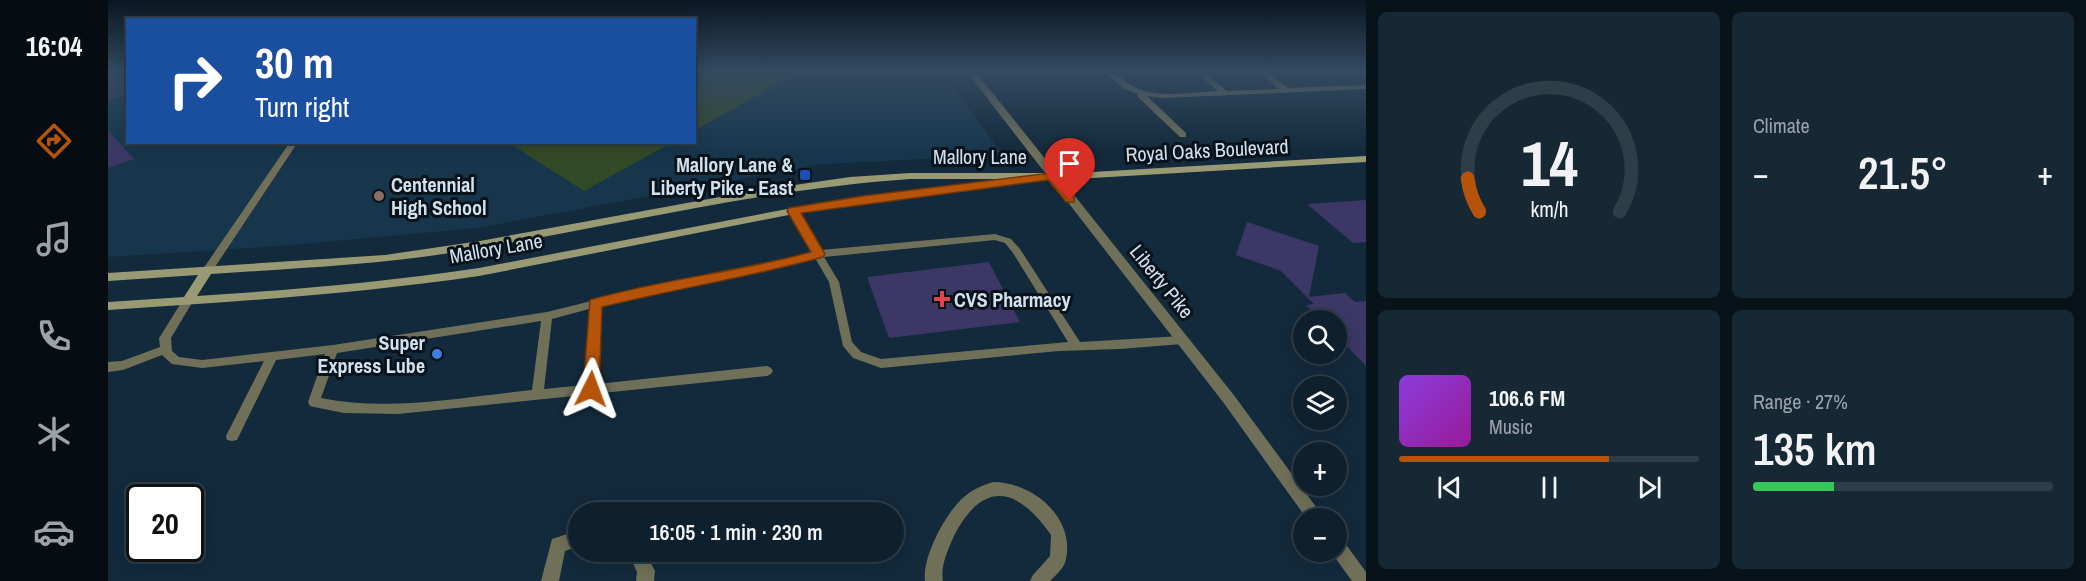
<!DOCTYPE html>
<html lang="en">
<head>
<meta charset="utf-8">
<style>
  body { margin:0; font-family:"Archivo Narrow",sans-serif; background:#172835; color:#f1f3f6; height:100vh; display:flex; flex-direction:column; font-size:22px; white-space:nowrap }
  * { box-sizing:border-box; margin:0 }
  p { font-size:20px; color:#9ba3aa }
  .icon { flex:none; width:33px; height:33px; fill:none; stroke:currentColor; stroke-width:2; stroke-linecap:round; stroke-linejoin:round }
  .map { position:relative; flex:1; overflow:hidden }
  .side { display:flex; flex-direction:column; gap:12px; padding:12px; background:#081219; width:720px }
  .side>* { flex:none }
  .banner { position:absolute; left:18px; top:18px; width:570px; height:126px; border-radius:0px; box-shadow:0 3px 15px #0003,0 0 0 2px #2e3e49; background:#1a4fa0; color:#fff; overflow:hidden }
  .buttons { position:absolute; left:1185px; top:310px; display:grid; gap:12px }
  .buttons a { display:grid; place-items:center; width:54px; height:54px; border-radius:50%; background:#0e202d; box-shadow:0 3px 15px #0003,0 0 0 2px #2e3e49; font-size:30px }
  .speed { position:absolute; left:18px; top:484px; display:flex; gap:12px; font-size:30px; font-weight:700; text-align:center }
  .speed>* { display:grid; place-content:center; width:78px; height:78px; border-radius:50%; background:#0e202d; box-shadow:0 3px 15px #0003,0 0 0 2px #2e3e49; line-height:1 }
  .speed .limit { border:3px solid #111; border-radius:9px; background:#fff; color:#111 }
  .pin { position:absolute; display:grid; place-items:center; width:51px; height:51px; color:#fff; margin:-62px -26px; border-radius:50% 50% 50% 0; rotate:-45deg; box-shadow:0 0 6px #0007 }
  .pin .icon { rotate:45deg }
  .me { position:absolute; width:66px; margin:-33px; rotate:3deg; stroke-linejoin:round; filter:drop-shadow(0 0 4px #0008) }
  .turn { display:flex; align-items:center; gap:21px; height:126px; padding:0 30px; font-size:27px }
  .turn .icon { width:78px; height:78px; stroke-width:2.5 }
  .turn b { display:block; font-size:42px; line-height:51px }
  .big { font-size:45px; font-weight:600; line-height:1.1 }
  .side .widget { flex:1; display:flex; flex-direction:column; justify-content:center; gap:9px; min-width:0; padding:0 21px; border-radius:9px; background:#172835 }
  .side .dial { align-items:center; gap:0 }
  .dial svg { height:156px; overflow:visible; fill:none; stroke:#2e3e49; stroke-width:7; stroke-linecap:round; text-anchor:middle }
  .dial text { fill:#f1f3f6; stroke:none }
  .song { display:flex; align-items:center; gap:18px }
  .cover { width:72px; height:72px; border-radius:9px; background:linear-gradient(135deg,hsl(270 70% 55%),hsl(300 70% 35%)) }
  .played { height:6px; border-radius:3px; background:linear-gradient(90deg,#b45309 70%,#2e3e49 70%) }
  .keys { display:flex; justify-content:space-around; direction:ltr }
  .heat { display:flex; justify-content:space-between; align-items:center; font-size:33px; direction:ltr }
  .charge { height:9px; border-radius:4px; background:linear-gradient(90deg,#34c759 27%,#2e3e49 0) }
  .side .tiles { flex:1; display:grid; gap:12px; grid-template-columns:repeat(2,1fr) }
  .trip { position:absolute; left:460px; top:502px; width:336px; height:60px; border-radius:30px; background:#0e202d; box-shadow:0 3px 15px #0003,0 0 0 2px #2e3e49; font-weight:600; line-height:60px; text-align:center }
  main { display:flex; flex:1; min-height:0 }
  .tabs { display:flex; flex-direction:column; width:108px; justify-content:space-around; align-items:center; background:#060d12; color:#9ba3aa }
  .tabs .icon { width:42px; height:42px }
  .tabs .active { color:#b45309 }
  .tabs b { font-size:27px; color:#f1f3f6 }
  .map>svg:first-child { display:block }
  .built { fill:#17364c }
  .green { fill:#334a27 }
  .building { fill:#3c3765 }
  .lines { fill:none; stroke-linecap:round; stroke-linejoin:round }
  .service { fill:#707059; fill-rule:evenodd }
  .minor { fill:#707059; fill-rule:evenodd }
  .tertiary { fill:#707059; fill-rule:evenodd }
  .secondary { fill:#999a74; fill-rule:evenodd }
  .route { fill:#b45309; stroke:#753606; stroke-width:1.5 }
  .transit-dot { fill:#1a4fb4; stroke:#08121a; stroke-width:2 }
  .education-dot { fill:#8d6e63; stroke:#08121a; stroke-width:2 }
  .health-dot { fill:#e0444e; stroke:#08121a; stroke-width:2 }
  .shop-dot { fill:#3f7fe0; stroke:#08121a; stroke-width:2 }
  .labels { text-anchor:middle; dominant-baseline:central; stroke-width:6; stroke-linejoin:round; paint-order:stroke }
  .street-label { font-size:20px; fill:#d3e1ed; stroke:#08121a }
  .poi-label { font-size:20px; font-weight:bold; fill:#d3e1ed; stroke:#08121a; text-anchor:end }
</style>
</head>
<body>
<main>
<nav class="tabs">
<b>16:04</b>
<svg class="icon active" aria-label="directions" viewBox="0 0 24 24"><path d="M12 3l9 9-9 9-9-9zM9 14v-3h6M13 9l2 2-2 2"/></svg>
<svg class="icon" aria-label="music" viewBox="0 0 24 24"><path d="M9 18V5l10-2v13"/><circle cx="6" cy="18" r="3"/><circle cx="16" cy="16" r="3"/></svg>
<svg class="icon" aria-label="phone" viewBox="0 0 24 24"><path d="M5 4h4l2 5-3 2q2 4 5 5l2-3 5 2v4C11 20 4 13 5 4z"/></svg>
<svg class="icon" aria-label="climate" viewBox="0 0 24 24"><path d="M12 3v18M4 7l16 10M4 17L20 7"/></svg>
<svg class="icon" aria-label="car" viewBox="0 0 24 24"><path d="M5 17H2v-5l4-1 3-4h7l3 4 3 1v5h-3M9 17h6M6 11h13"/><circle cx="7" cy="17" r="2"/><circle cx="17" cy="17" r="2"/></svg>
</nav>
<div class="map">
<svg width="1258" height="581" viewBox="0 0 1258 581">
  <rect width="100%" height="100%" fill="#132a3c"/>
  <!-- built -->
  <polygon class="built" points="0,71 19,71 20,142 586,142 587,71 833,71 895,155 714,164 369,228 172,246 0,257"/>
  <!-- green -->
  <g class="green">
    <polygon points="587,71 670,71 683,77 587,130"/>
    <polygon points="401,143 563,143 476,191"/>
  </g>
  <!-- building -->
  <g class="building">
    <polygon points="0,71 20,71 20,94 0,101"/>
    <polygon points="0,130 26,159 0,168"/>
    <polygon points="1258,200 1258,242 1245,243 1199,204"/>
    <polygon points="1139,222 1211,246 1201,297 1237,293 1247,302 1258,301 1258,366 1228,335 1228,321 1214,321 1198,305 1206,304 1173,271 1128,255"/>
    <polygon points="881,262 912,322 781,338 759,277"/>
  </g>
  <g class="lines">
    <!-- service -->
    <g class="service">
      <path d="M995,71C1009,71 1021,87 1036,91C1059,97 1086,92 1110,91L1086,71H1094L1119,91L1171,89L1150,71H1158L1180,88L1258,85V89L1055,98L1039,96L1078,133V137H1072L1030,97V94L1015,88Z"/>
      <polygon points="182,142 190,142 103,273 95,273 94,271 95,269"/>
      <path d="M685,208L690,211L713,250L887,234L903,239L912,249L972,342L1074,336L1078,337L1080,340L1078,343L1074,344L1012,349L951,351L773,368L745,358L735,346L721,282L707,258L655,272L568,288L492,307L489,384L659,366L663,368L665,371L663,374L659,376L290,414L236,413L206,407L202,406L200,402L217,354L168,360L129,440L124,441L119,440L118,436L156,361L94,368L64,364L54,355L15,370L0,372V362L14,361L52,347L51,338L53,335L76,298L80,297L85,301L63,338L64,351L71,357L94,360L225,345L439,312L568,280L655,266L704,252L680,211ZM887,240L897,243L905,253L960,342L773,359L753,352L744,342L731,282L716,257ZM481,309L477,385L436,389L444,319ZM433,321L424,390C355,397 282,412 213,398L229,353Z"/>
    </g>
    <!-- minor -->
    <g class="minor">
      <path d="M885,482C924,482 967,517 958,559C957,567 948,575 942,581H922L925,575L942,556L943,535C910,487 875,479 846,536C840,549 832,567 835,581H817C814,557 838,512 856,497C865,489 875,485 885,482Z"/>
      <polygon points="471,530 471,546 457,551 451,581 433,581 444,539"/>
      <polygon points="520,552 537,552 547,571 546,581 528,581 529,572"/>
    </g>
    <!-- tertiary -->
    <g class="tertiary">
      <polygon points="858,71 867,71 1125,394 1217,519 1199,519 1115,402"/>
      <polygon points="1228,537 1234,539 1258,572 1258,581 1244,581 1223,552 1228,552"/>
    </g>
    <!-- secondary -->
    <path class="secondary" d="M1258,156V162L967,179H913V183L909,184L716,208L371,276C248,294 124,302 0,310V302L76,297L90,275L0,281V273L277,255L372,241L639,192L742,177L802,173H967ZM802,179H901L716,202L371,268C277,282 184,290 89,296L103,274C193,268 284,264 373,248C516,224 657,189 802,179Z"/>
  </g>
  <!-- sky -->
  <linearGradient id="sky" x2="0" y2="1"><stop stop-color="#0a1721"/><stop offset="0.46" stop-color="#334a61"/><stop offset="1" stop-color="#334a61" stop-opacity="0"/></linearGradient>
  <rect width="1258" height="153" fill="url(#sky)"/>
  <!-- route -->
  <path class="route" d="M943,173L947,174L966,197V202H958L940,180L693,213L717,254L715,257C642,277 567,289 494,307L491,389L488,394L483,395L477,394L475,389L482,300C555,279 630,272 703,252L679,211L681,208L755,196Z"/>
  <!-- markers -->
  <rect class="transit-dot" x="691" y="169" width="12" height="12" rx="3"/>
  <circle class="education-dot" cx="271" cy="196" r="6"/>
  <path class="health-dot" d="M831 290h6v6h6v6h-6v6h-6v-6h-6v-6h6z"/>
  <circle class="shop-dot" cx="329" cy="354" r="6"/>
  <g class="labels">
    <!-- street labels -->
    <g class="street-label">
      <text transform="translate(1099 150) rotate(-3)">Royal Oaks Boulevard</text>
      <text x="872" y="156">Mallory Lane</text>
      <text transform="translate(388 248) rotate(-10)">Mallory Lane</text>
      <text transform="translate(1054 281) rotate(51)">Liberty Pike</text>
    </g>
    <!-- poi labels -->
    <g class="poi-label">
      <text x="685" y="164">Mallory Lane &amp;<tspan x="685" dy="23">Liberty Pike - East</tspan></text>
      <text x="283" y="184" text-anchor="start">Centennial<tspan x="283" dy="23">High School</tspan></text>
      <text x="846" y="299" text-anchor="start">CVS Pharmacy</text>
      <text x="317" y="342">Super<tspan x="317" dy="23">Express Lube</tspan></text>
    </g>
  </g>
</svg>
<div class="buttons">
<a><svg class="icon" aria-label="search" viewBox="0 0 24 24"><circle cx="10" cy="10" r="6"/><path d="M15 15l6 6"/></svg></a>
<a><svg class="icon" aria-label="layers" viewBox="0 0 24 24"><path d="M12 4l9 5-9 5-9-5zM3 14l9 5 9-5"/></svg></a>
<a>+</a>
<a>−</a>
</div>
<div class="speed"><div class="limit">20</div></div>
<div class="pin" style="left:962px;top:200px;background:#d93025"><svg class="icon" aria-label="arrive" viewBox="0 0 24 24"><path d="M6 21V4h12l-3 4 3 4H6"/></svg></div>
<svg class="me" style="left:483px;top:389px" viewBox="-20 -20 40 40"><path d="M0-17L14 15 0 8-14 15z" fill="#b45309" stroke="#fff" stroke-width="4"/></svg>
<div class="trip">16:05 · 1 min · 230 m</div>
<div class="banner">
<div class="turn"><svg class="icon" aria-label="right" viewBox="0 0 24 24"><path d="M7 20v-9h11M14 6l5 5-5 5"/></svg><div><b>30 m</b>Turn right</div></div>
</div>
</div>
<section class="side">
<div class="tiles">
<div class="widget dial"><svg viewBox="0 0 100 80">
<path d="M14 69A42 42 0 1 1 86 69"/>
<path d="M14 69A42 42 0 0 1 8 52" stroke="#b45309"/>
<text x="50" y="56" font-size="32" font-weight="700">14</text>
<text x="50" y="72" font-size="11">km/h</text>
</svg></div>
<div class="widget"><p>Climate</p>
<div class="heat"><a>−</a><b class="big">21.5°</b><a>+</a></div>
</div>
<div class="widget">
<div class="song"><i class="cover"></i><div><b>106.6 FM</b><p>Music</p></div></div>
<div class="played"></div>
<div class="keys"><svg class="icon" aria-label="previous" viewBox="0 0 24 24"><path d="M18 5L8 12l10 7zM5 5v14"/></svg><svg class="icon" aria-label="pause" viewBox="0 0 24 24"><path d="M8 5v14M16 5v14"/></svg><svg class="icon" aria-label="next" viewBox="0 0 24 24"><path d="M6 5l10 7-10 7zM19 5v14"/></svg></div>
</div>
<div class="widget"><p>Range · 27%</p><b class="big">135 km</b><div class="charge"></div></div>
</div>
</section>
</main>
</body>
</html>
